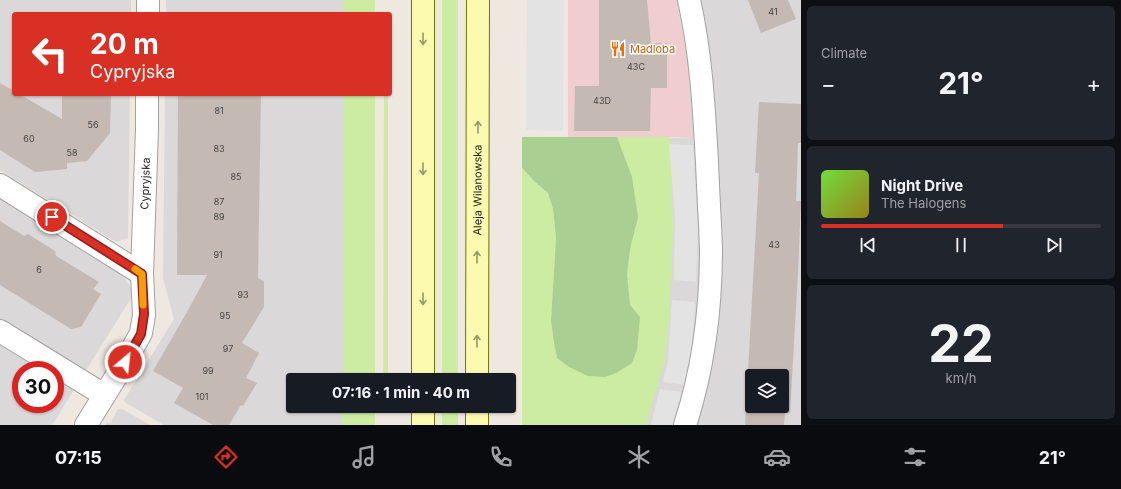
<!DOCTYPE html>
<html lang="en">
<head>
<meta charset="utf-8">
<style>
  body { margin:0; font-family:Inter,sans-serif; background:#20242c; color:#f1f3f6; height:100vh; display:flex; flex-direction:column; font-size:15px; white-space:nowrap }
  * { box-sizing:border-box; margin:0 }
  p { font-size:13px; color:#9ea1a6 }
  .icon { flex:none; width:22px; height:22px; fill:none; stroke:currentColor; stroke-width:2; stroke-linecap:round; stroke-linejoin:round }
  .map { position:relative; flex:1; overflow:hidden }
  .drawer { display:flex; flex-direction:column; gap:6px; padding:6px; background:#0d0f14; width:320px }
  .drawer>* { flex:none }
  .top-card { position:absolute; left:12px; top:12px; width:380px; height:84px; border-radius:4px; box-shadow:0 1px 3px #0004; background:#d93025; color:#fff; overflow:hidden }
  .tools { position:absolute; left:745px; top:369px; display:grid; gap:8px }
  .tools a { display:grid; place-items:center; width:44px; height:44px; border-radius:4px; background:#171b24; box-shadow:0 1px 3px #0004; font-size:20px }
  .speed { position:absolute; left:12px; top:361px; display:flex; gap:8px; font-size:20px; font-weight:700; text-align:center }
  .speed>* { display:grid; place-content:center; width:52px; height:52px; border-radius:50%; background:#171b24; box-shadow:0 1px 3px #0004; line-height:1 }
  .speed .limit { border:6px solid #d22; background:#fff; color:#111 }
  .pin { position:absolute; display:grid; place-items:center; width:34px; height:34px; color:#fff; margin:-17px; border:2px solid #fff; border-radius:50%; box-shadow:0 1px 4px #0007 }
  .me { position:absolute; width:44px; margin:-22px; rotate:28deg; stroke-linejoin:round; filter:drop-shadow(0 0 3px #0008) }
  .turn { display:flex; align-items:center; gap:14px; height:84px; padding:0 12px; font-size:18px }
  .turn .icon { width:52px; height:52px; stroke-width:2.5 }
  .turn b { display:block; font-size:28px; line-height:34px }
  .big { font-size:30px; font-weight:700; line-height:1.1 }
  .drawer .widget { flex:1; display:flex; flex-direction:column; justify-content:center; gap:6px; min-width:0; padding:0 14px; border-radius:6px; background:#20242c }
  .drawer .dial { align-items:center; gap:0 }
  .dial b { font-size:52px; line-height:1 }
  .song { display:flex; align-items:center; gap:12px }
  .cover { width:48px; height:48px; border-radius:6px; background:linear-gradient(135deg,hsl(100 70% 55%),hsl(50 70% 35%)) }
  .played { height:4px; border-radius:2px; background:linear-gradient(90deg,#d93025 65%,#363941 65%) }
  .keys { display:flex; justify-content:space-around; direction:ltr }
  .heat { display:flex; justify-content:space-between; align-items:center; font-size:22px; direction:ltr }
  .trip { position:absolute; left:286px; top:373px; width:230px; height:40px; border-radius:4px; background:#171b24; box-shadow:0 1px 3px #0004; font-weight:700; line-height:40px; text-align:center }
  .tab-bar { display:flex; height:64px; justify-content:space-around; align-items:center; background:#090b0e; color:#9ea1a6 }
  .tab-bar .icon { width:28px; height:28px }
  .tab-bar .current { color:#d93025 }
  .tab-bar b { font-size:18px; color:#f1f3f6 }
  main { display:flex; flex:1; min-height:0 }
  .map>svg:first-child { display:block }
  .residential { fill:#dad8d8; fill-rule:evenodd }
  .commercial { fill:#f0cecf }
  .grass { fill:#cceca2 }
  .forest { fill:#a9cf92 }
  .parking { fill:#e3e3e3 }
  .building { fill:#c5bab3; fill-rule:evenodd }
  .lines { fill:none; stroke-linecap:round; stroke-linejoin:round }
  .minor-casing { stroke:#a2a2a2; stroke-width:24 }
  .secondary-casing { stroke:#717500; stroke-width:24 }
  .minor { stroke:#fff; stroke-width:22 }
  .secondary { stroke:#fcfaaf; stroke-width:22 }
  .oneway { stroke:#97966c }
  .route-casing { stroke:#8d1f18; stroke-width:10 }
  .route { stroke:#d93025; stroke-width:7 }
  .slow { stroke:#f59e0b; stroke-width:7 }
  .labels { text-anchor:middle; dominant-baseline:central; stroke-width:3; stroke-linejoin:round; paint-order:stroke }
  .number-label { font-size:9px; fill:#464341 }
  .food-label { font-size:11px; fill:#c56008; stroke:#fff; text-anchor:start }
  .street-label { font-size:11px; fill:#1b1b1b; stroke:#fff }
</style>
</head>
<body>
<main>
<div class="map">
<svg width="801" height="425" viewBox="0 0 801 425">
  <rect width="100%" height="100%" fill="#eee8e0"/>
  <!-- residential -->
  <g class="residential">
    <polygon points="0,0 131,0 131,14 14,14 14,94 130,94 128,238 116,242 0,170"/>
    <rect x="166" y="0" width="177" height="14"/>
    <path d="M676,0H801V425H569L568,137L692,138L688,60ZM752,376H782V406H752Z"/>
    <polygon points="165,94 343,94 343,380 293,380 293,406 343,406 342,425 164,425 126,403 124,400 174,319 163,278"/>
    <path d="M0,198L115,268L126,280L131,288L133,295L52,425H0ZM21,370H55V404H21Z"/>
    <polygon points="118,409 122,409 150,425 105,425 107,422 110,424"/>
  </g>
  <!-- commercial -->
  <polygon class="commercial" points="568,0 676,0 688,60 693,138 670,137 568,137"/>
  <!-- grass -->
  <g class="grass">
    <rect x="343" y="0" width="32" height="14"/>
    <rect x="442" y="0" width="16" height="380"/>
    <rect x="343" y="94" width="32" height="286"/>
    <polygon points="384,94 388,94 388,380 383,380"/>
    <polygon points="617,137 670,137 673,229 669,320 665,360 646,425 522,425 522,168 535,182 548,193 553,209 556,238 551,321 554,343 557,358 630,305 627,275 630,249 638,217 622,152"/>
    <polygon points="343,406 375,406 375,425 342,425"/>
    <rect x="442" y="406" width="16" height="19"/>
  </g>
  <!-- forest -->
  <polygon class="forest" points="522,137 617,137 632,177 638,217 630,249 627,275 630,305 640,317 637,350 632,363 616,373 605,377 588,376 569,367 557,358 554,343 551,321 556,238 553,209 548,193 535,182 522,168"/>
  <!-- parking -->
  <g class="parking">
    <polygon points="527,0 564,0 563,131 526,130"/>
    <polygon points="669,144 693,145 698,227 696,282 674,280 675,217"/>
    <polygon points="672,300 695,302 691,358 685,385 663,382 668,362"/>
    <polygon points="660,389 682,392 672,425 651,425"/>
  </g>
  <!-- building -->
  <g class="building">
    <polygon points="599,0 647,0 651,43 667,43 667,88 651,88 650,131 574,131 575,86 599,86"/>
    <polygon points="748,0 788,0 796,19 761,33"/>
    <polygon points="0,83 14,91 14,94 19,94 62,119 62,94 111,94 110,133 87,161 67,163 67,169 35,172 0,150"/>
    <polygon points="178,94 261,94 258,278 264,281 264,307 242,343 259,353 246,378 257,383 243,406 241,405 229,425 213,425 174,403 183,388 153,371 187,312 207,275 177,275"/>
    <path d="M759,102L801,104V143H798L796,201H801L798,273L790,413H785L784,425H745L759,173H755ZM752,376H782V406H752Z"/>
    <polygon points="0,221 24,236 28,234 55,251 56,256 99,282 93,289 101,294 81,327 71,329 0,285"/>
  </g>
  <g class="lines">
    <!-- minor casing -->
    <g class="minor-casing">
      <g id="minor">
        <polyline points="148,14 148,0"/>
        <polyline points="0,185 142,274"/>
        <polyline points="0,331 104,395"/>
        <path id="s1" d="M86,425L125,362L141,333L144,315L142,274L147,129V94"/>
        <path d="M685,425C703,370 711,308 711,249C710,220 708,191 707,162C704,108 701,53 689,0"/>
      </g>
    </g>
    <!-- secondary casing -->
    <g class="secondary-casing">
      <g id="secondary">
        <polyline points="423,0 423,380"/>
        <path id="s2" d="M477,380L478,0"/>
        <polyline points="423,406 423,425"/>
        <polyline points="477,425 477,406"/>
      </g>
    </g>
    <!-- minor -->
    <use href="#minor" class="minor"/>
    <!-- secondary -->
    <use href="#secondary" class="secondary"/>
  </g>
  <!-- one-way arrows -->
  <defs><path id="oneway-shaft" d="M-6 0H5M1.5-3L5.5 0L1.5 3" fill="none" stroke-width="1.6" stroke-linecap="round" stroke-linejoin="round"/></defs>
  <g class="oneway">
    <use href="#oneway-shaft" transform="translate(423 39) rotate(90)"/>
    <use href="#oneway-shaft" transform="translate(478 127) rotate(-90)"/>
    <use href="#oneway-shaft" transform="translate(423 169) rotate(90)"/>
    <use href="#oneway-shaft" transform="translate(477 257) rotate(-90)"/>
    <use href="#oneway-shaft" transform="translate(423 299) rotate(90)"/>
    <use href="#oneway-shaft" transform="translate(477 341) rotate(-90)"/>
  </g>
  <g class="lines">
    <!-- route casing -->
    <g class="route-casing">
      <polyline id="route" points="52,217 142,274 144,314 141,334 125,362"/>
    </g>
    <!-- route -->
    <use href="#route" class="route"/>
    <!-- slow -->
    <polyline class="slow" points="135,269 142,274 143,305"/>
  </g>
  <!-- icons -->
  <defs>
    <g id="restaurant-bare" transform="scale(1.2)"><path d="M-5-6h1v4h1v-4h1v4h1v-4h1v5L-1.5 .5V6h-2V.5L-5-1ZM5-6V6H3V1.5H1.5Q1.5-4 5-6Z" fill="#e8710a" stroke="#fff" stroke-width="2.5" paint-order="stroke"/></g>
  </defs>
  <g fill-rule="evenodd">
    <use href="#restaurant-bare" x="618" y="49"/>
  </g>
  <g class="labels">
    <!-- number labels -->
    <g class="number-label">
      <text x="773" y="11">41</text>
      <text x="636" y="66">43C</text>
      <text x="602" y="100">43D</text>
      <text x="219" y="110">81</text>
      <text x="93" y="124">56</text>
      <text x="29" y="138">60</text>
      <text x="219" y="148">83</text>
      <text x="72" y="152">58</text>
      <text x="236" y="176">85</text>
      <text x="219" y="201">87</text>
      <text x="219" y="216">89</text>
      <text x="774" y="244">43</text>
      <text x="218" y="254">91</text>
      <text x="39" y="269">6</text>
      <text x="243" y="294">93</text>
      <text x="225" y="315">95</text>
      <text x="228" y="348">97</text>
      <text x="208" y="370">99</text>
      <text x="202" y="396">101</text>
    </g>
    <!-- food labels -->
    <g class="food-label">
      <text x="630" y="49">Madloba</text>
    </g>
    <!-- street labels -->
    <g class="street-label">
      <text stroke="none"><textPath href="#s1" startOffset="257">Cypryjska</textPath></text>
      <text stroke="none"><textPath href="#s2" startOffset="190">Aleja Wilanowska</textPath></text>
    </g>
  </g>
</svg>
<div class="tools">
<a><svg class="icon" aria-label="layers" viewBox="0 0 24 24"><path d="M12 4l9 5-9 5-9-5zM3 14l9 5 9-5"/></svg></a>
</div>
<div class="speed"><div class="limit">30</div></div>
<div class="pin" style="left:52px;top:217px;background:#d93025"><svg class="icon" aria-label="arrive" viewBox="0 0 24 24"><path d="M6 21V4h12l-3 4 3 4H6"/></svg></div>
<svg class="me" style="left:125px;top:362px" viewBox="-20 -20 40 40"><circle r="17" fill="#d93025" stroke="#fff" stroke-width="3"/><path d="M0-11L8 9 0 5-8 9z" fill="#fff"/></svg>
<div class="trip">07:16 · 1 min · 40 m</div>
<div class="top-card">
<div class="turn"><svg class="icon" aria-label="left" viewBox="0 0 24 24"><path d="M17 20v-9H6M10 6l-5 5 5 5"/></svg><div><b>20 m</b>Cypryjska</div></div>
</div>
</div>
<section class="drawer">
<div class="widget"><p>Climate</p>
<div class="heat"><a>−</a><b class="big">21°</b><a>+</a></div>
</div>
<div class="widget">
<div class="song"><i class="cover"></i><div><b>Night Drive</b><p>The Halogens</p></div></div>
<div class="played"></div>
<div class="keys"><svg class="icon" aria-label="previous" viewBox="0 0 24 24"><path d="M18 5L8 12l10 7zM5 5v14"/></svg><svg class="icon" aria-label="pause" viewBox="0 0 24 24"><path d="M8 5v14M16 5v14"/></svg><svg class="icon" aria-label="next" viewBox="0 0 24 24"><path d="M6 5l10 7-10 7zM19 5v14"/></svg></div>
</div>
<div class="widget dial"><b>22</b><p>km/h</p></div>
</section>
</main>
<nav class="tab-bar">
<b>07:15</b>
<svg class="icon current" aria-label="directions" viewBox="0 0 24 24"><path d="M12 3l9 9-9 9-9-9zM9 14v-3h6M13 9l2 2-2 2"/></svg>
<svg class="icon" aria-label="music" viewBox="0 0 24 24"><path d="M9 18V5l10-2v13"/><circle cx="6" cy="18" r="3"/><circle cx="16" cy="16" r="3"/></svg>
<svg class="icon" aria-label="phone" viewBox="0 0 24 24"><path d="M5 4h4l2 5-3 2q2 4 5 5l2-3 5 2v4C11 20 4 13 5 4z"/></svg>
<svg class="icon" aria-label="climate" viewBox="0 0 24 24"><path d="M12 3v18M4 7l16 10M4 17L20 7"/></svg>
<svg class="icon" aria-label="car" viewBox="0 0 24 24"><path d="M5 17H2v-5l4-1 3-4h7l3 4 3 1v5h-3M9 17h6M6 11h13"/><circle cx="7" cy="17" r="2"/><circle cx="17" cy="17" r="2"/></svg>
<svg class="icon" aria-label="filters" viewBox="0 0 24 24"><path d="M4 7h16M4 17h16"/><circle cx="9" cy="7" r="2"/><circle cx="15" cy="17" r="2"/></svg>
<b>21°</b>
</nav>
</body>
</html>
